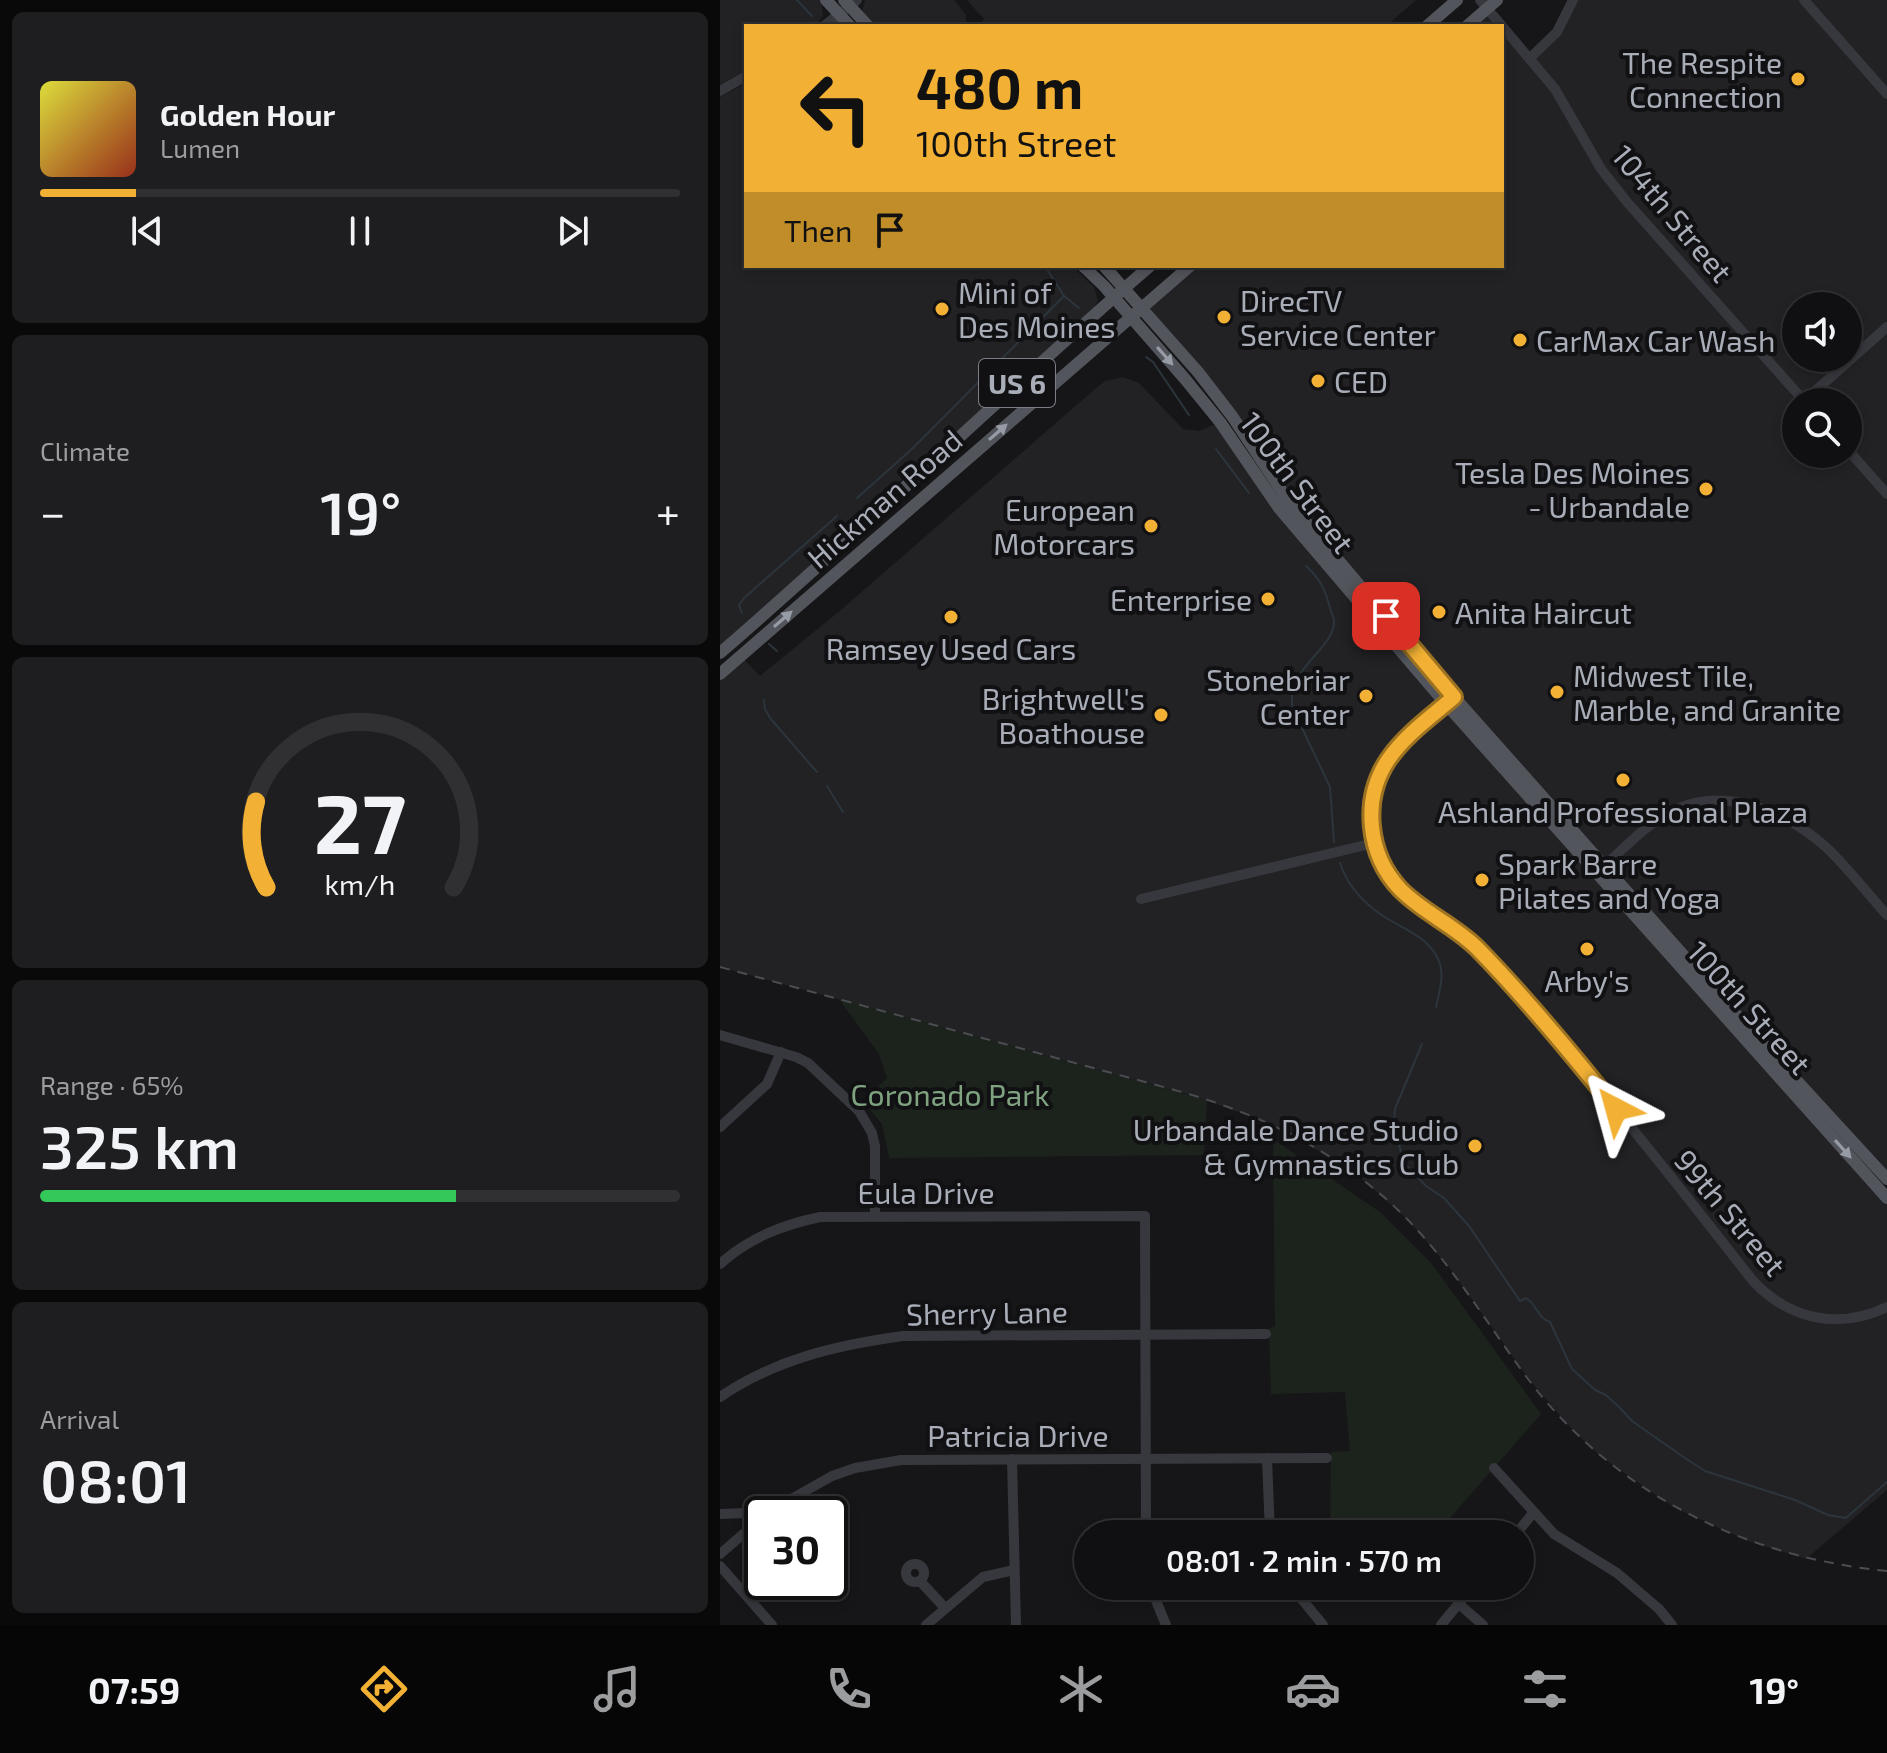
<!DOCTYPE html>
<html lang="en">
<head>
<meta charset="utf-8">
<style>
  body { margin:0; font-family:"Exo 2",sans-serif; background:#1e1e20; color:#f1f3f6; height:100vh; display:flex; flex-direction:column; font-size:30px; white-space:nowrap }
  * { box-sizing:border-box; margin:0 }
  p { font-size:26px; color:#9c9d9f }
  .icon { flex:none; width:44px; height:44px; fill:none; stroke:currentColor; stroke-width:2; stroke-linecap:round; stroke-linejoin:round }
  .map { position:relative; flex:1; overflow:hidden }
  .details { display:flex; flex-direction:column; gap:12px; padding:12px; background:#09090a; width:720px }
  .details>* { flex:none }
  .banner { position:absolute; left:24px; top:24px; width:760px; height:244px; border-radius:0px; box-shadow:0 4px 12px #0003,0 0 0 2px #303032; background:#f2b134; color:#111; overflow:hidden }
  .fabs { position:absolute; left:1062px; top:292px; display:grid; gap:16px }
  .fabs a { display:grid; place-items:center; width:80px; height:80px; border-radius:50%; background:#101012; box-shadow:0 4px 12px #0003,0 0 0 2px #303032; font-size:40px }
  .speed { position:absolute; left:24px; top:1496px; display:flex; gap:16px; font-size:40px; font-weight:700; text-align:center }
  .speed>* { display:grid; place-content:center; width:104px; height:104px; border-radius:50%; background:#101012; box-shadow:0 4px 12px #0003,0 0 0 2px #303032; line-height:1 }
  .speed .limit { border:4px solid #111; border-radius:12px; background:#fff; color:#111 }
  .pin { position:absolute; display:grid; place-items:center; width:68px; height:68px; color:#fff; margin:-34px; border-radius:16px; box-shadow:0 4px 12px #0006 }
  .me { position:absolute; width:88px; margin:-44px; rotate:321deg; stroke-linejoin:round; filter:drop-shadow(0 0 6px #0008) }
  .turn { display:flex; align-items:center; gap:28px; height:168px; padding:0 40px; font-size:36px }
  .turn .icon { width:104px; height:104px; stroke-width:2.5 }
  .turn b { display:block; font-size:56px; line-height:68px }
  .then { display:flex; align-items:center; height:76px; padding:0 40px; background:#0003; gap:16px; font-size:30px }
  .big { font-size:60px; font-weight:600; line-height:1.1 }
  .details .card { flex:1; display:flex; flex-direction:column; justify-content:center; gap:12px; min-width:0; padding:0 28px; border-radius:12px; background:#1e1e20 }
  .details .dial { align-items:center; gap:0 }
  .dial svg { height:208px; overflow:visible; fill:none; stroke:#303032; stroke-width:7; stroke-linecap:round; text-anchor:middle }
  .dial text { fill:#f1f3f6; stroke:none }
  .song { display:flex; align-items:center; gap:24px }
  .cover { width:96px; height:96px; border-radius:12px; background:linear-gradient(135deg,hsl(60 70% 55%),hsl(10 70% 35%)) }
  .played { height:8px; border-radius:4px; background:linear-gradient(90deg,#f2b134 15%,#303032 15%) }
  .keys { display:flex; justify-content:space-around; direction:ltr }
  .heat { display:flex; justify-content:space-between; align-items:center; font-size:44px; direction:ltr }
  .charge { height:12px; border-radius:6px; background:linear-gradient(90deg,#34c759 65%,#303032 0) }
  .trip { position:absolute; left:354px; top:1520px; width:460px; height:80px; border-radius:40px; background:#101012; box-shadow:0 4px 12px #0003,0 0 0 2px #303032; font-weight:600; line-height:80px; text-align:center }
  .menu { display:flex; height:128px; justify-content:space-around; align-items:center; background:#060607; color:#9c9d9f }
  .menu .icon { width:56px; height:56px }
  .menu .selected { color:#f2b134 }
  .menu b { font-size:36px; color:#f1f3f6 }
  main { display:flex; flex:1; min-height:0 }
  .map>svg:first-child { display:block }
  .built { fill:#222225; fill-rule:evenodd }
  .green { fill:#1c231d }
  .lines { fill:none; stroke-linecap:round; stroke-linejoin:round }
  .stream { stroke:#2c353c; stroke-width:2 }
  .minor { stroke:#37383d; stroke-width:10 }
  .major { stroke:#53555c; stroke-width:12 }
  .rail { stroke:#4a4c52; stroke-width:2; stroke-dasharray:10 8; stroke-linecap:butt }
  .oneway { fill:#979ba6 }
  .route-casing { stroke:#9d7322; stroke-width:20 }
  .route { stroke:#f2b134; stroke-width:14 }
  .poi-dot { fill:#f2b134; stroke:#111113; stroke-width:3 }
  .labels { text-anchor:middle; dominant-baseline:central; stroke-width:8; stroke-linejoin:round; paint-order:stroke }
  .shield { fill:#111113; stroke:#7b7e86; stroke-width:2 }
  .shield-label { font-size:28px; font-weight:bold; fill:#a8adb8 }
  .poi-label { font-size:30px; fill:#a8adb8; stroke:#111113; text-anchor:end }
  .street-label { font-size:30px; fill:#a8adb8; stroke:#111113 }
  .park-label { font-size:30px; fill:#7fa381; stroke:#111113 }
</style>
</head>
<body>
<main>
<section class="details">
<div class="card">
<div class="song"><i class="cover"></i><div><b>Golden Hour</b><p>Lumen</p></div></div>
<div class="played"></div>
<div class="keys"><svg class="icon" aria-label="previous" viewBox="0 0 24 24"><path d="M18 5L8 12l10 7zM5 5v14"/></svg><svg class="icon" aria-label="pause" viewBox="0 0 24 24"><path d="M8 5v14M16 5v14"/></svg><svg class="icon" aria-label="next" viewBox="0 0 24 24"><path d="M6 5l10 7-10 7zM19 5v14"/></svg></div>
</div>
<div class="card"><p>Climate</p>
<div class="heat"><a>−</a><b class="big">19°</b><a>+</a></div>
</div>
<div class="card dial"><svg viewBox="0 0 100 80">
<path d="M14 69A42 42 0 1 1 86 69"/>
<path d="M14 69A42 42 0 0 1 10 36" stroke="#f2b134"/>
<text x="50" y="56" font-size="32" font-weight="700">27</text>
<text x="50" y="72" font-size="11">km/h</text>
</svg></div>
<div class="card"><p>Range · 65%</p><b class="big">325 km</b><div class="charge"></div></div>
<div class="card"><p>Arrival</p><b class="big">08:01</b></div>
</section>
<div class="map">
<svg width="1167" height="1625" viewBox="0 0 1167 1625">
  <rect width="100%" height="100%" fill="#161618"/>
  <!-- built -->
  <g class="built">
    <polygon points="0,0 101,0 103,16 95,26 26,26 26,70 0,85"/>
    <polygon points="145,0 234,0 246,15 246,25 154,26 142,12"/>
    <polygon points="247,0 696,0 666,26 258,26 264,19"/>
    <path d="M853,0H1167V1179L569,502L512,416L422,308L470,266H782V26H747L767,8L811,57L824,46ZM1076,306H1128V358H1076ZM1076,402H1128V454H1076Z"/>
    <polygon points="26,83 26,266 352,266 374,287 378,301 374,308 221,449 187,475 148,511 132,531 0,648 0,97"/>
    <polygon points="403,377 419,383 463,429 479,431 500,422 527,459 1167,1198 1167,1490 1086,1559 1028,1541 955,1508 880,1456 852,1429 811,1382 731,1270 687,1219 643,1180 576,1136 549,1123 474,1096 0,967 0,674 21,656 40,676 122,609 375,389 385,381"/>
  </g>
  <!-- green -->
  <g class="green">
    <polygon points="119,999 487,1100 484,1155 169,1158 162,1124 143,1101 167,1078 159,1054"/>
    <polygon points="553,1139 660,1212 712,1264 821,1414 716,1534 610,1534 611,1452 630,1451 625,1392 551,1394 549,1328 555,1327"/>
  </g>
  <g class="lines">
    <!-- stream -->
    <g class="stream">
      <polyline points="77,0 92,16"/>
      <polyline points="325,266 344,296 359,308"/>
      <polyline points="426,357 433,362 469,415"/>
      <polyline points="496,449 529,493"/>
      <polyline points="137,498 193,448 344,296"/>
      <path d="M586,566C601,580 605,589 610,608C611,612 613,616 614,620C616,649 564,668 573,709L610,787L614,842"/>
      <polyline points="22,613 19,605 24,598 117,516"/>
      <polyline points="49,644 57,651"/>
      <polyline points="44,700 45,709 50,718 97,772"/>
      <polyline points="107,786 123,812"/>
      <path d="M620,863C627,885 644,903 663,916C683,929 712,938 720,964C724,978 719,993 716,1007"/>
      <path d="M702,1044L675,1109L674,1122L683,1162L706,1186L724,1198L749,1226L800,1301L806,1298C816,1304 819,1319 830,1322L852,1369L875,1390L886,1395L900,1408L912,1421L962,1456L985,1471L1075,1500L1108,1515L1126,1518L1167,1482"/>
    </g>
    <!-- minor -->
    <g class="minor">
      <polyline points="760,0 835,89 881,169 907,202 1085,402"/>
      <polyline points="1084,0 1167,94"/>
      <polyline points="104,26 137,0"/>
      <polyline points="811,57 837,32 853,0"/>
      <polyline points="0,91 26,76"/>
      <polyline points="1084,401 1167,327"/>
      <polyline points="1128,450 1167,494"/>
      <path d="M732,699C692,733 646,767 651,826C658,891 713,907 754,946C782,972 806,1003 831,1032C901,1112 967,1197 1033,1281C1070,1320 1119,1330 1167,1307"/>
      <path d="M879,871C903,850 926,823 955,810C1005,786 1067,812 1106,847C1128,868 1147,893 1167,915"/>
      <polyline points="421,899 654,843"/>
      <polyline points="0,1035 76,1057 88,1063 139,1111 152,1133 155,1146 155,1216"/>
      <polyline points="0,1127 47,1084 61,1052"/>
      <path d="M0,1264C29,1238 62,1225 100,1217L425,1216L426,1534"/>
      <path d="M0,1397C56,1359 117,1345 183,1336L546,1334"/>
      <polyline points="547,1458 550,1534"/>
      <polyline points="292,1459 296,1625"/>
      <polyline points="774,1468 834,1534 897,1573 939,1609 952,1625"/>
      <polyline points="0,1514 27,1513 59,1506 112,1476 135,1468 181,1460 607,1458"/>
      <polyline points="796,1534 813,1513"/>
      <polyline points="0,1554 42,1518"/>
      <circle cx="195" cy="1573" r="9"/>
      <polyline points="0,1566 52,1625"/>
      <polyline points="200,1581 225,1608"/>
      <polyline points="430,1586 446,1625"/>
      <polyline points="571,1586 603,1625"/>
      <polyline points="739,1604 763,1625"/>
      <polyline points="206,1625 263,1577 294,1570"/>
      <polyline points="721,1625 753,1586"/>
    </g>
    <!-- major -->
    <g class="major">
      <polyline points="106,0 130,26"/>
      <polyline points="124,0 148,26"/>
      <polyline points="707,26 737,0"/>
      <polyline points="747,26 777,0"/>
      <polyline points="363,266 384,286 465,379 500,422 559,508 726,704 1167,1198"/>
      <polyline points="384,266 478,372 512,416 569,502 734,697 1020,1019 1167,1179"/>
      <path d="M0,653C146,527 284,392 430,266"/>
      <polyline points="0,674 470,266"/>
    </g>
    <!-- rail -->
    <path class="rail" d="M0,967L462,1092C538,1114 605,1146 665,1198C724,1250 762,1317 808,1379C895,1494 1025,1557 1167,1571"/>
  </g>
  <!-- one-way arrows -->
  <defs><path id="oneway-solid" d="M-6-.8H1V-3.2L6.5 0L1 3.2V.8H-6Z" transform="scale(2)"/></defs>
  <g class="oneway">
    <use href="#oneway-solid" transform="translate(445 356) rotate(49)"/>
    <use href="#oneway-solid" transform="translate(278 432) rotate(-41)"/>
    <use href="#oneway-solid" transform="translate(63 619) rotate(-41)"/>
    <use href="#oneway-solid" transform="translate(1123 1149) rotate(48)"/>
  </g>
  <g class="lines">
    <!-- route casing -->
    <g class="route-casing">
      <path id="route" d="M666,616L734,697C712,716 685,735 668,760C642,799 647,854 680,889C702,912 734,925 757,948C806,998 852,1054 896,1109"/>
    </g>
    <!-- route -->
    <use href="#route" class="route"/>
  </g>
  <!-- markers -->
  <g class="poi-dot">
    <circle cx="1078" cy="79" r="8"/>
    <circle cx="222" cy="309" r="8"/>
    <circle cx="504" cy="317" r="8"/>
    <circle cx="800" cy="340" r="8"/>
    <circle cx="598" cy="381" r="8"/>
    <circle cx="986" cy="489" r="8"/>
    <circle cx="431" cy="526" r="8"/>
    <circle cx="548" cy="599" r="8"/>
    <circle cx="719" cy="612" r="8"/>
    <circle cx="231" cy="617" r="8"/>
    <circle cx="837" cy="692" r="8"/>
    <circle cx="646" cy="696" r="8"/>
    <circle cx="441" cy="715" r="8"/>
    <circle cx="903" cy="780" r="8"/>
    <circle cx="762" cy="880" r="8"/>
    <circle cx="867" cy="949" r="8"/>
    <circle cx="755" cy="1146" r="8"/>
  </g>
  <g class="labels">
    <!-- shield labels -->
    <rect class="shield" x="259" y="359" width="76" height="48" rx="6"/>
    <g class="shield-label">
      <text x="297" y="383">US 6</text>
    </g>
    <!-- poi labels -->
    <g class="poi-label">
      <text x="1062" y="62">The Respite<tspan x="1062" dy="34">Connection</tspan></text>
      <text x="238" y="292" text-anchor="start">Mini of<tspan x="238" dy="34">Des Moines</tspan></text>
      <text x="520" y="300" text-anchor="start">DirecTV<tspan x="520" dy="34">Service Center</tspan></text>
      <text x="816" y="340" text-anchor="start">CarMax Car Wash</text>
      <text x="614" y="381" text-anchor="start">CED</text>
      <text x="970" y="472">Tesla Des Moines<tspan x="970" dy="34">- Urbandale</tspan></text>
      <text x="415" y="509">European<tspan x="415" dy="34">Motorcars</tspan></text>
      <text x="532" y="599">Enterprise</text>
      <text x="735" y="612" text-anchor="start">Anita Haircut</text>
      <text x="231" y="648" text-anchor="middle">Ramsey Used Cars</text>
      <text x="853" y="675" text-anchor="start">Midwest Tile,<tspan x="853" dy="34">Marble, and Granite</tspan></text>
      <text x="630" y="679">Stonebriar<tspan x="630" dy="34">Center</tspan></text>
      <text x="425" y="698">Brightwell's<tspan x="425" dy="34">Boathouse</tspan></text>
      <text x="903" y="811" text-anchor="middle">Ashland Professional Plaza</text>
      <text x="778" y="863" text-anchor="start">Spark Barre<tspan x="778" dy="34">Pilates and Yoga</tspan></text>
      <text x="867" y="980" text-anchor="middle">Arby's</text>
      <text x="739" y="1129">Urbandale Dance Studio<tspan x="739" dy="34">&amp; Gymnastics Club</tspan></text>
    </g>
    <!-- street labels -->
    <g class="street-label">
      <text transform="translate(953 213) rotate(50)">104th Street</text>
      <text transform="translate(578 482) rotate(53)">100th Street</text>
      <text transform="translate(164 498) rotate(-41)">Hickman Road</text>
      <text transform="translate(1030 1007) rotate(48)">100th Street</text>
      <text x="206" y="1192">Eula Drive</text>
      <text transform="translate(1011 1212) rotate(50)">99th Street</text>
      <text transform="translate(267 1312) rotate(-1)">Sherry Lane</text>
      <text x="298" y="1435">Patricia Drive</text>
    </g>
    <!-- park labels -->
    <g class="park-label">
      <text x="230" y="1094">Coronado Park</text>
    </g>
  </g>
</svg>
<div class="fabs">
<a><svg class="icon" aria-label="sound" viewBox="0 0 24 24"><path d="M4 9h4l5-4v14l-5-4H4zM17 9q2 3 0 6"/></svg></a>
<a><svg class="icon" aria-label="search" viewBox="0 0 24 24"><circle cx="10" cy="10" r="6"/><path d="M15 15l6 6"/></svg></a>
</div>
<div class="speed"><div class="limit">30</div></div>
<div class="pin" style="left:666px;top:616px;background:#d93025"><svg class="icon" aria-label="arrive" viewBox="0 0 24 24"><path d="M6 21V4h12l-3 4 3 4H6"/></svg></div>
<svg class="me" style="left:896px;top:1109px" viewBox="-20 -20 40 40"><path d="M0-17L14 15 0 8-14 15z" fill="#f2b134" stroke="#fff" stroke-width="4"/></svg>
<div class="trip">08:01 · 2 min · 570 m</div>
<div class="banner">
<div class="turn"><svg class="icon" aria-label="left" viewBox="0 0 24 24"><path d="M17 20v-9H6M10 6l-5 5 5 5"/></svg><div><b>480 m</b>100th Street</div></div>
<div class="then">Then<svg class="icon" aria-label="arrive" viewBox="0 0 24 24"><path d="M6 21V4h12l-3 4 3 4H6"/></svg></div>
</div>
</div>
</main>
<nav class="menu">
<b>07:59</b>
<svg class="icon selected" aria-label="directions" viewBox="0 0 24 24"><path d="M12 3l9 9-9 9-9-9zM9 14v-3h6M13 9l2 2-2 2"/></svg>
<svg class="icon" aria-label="music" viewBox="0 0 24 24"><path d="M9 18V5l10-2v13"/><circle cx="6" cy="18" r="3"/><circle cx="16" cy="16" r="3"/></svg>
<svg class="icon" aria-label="phone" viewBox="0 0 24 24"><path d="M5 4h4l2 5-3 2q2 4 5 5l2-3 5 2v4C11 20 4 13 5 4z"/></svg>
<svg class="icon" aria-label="climate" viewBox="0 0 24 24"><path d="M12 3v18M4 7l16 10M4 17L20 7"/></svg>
<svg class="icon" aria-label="car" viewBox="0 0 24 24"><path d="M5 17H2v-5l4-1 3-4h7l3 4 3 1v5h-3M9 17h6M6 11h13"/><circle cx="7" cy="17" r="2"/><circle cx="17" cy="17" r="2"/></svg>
<svg class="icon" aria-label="filters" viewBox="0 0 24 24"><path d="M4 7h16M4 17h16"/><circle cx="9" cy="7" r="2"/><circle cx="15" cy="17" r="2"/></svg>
<b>19°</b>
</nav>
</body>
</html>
